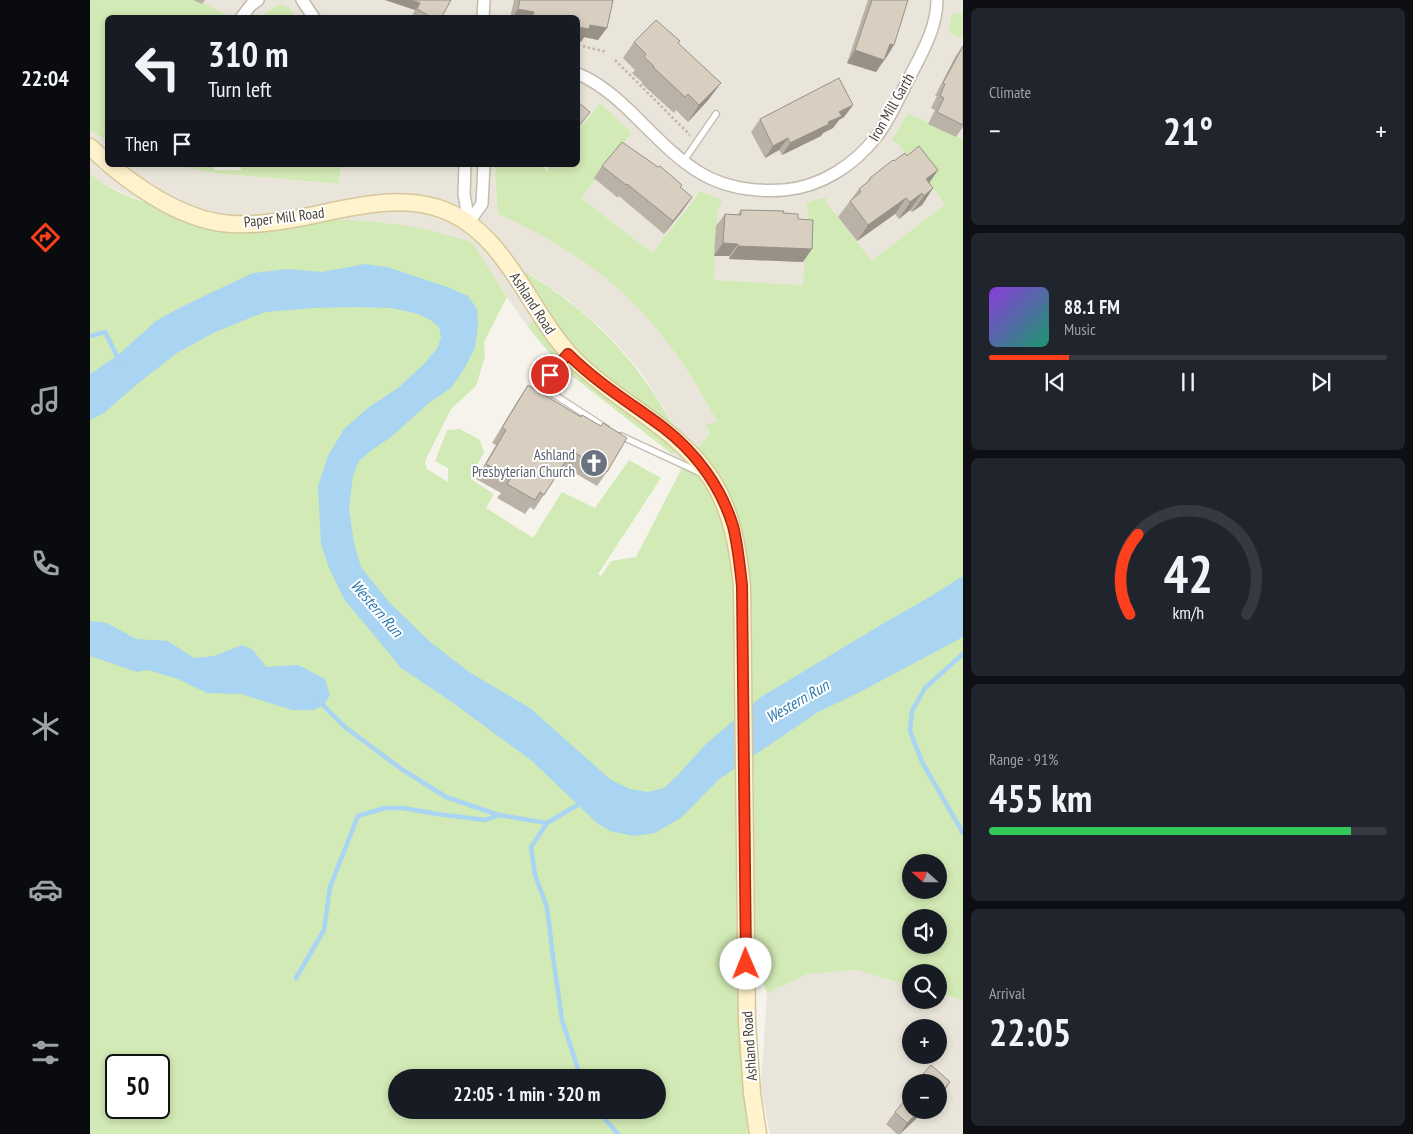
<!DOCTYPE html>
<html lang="en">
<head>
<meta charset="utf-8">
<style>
  body { margin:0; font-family:"PT Sans Narrow",sans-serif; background:#20242c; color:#f1f3f6; height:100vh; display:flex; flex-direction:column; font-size:19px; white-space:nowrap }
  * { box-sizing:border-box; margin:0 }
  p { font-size:16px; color:#9ea1a6 }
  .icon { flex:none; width:28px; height:28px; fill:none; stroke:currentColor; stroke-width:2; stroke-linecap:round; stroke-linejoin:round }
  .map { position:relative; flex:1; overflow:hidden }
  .sheet { display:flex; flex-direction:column; gap:8px; padding:8px; background:#0d0f14; width:450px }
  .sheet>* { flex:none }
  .guide { position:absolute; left:15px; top:15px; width:475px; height:152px; border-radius:8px; box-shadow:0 2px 8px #0003; background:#171b24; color:#f1f3f6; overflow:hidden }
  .needle { width:32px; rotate:291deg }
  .controls { position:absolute; left:812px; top:854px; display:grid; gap:10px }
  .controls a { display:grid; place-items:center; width:45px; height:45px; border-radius:50%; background:#171b24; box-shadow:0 2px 8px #0003; font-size:25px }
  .speed { position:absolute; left:15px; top:1054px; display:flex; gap:10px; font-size:25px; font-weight:700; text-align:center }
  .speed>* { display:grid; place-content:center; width:65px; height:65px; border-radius:50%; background:#171b24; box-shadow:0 2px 8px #0003; line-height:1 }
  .speed .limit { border:2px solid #111; border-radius:8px; background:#fff; color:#111 }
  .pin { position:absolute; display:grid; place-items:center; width:42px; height:42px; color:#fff; margin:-21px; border:2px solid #fff; border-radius:50%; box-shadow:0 1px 5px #0007 }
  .me { position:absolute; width:55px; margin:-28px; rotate:359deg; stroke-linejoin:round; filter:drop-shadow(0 0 4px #0008) }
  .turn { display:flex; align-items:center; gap:18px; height:105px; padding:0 20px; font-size:22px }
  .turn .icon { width:65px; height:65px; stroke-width:2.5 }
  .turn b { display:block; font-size:35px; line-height:42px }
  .then { display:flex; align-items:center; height:48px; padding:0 20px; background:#0003; gap:10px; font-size:19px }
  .big { font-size:38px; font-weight:600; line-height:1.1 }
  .sheet .widget { flex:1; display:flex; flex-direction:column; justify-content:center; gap:8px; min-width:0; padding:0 18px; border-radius:8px; background:#20242c }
  .sheet .dial { align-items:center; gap:0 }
  .dial svg { height:130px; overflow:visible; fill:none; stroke:#363941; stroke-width:7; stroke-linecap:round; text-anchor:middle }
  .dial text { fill:#f1f3f6; stroke:none }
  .song { display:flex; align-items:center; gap:15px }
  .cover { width:60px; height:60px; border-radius:8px; background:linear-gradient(135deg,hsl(270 70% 55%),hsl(160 70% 35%)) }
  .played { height:5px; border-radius:2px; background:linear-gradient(90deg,#fc3f1d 20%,#363941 20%) }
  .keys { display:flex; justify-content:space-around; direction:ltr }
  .heat { display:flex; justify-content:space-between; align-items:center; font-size:28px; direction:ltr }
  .charge { height:8px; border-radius:4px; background:linear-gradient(90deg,#34c759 91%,#363941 0) }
  .trip { position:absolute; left:298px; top:1069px; width:278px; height:50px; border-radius:25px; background:#171b24; box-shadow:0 2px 8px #0003; font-weight:600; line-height:50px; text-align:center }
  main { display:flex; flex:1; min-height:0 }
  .tab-bar { display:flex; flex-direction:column; width:90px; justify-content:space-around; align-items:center; background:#090b0e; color:#9ea1a6 }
  .tab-bar .icon { width:35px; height:35px }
  .tab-bar .selected { color:#fc3f1d }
  .tab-bar b { font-size:22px; color:#f1f3f6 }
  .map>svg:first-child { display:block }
  .residential { fill:#eae5da; fill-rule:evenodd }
  .green { fill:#d2eab5; fill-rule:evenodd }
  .water { fill:#a9d4f2 }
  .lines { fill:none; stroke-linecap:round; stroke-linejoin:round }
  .stream { stroke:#a9d4f2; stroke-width:4.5 }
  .service-casing { stroke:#c2bbae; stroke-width:8 }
  .minor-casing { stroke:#c2bbae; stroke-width:14 }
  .secondary-casing { stroke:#d6c79b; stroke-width:19 }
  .path { stroke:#c4b79f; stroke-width:2.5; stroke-dasharray:2.5 2.5; stroke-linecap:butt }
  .service { stroke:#fff; stroke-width:5.5 }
  .minor { stroke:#fff; stroke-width:11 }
  .secondary { stroke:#fff3cd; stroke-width:16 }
  .wall { fill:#bab2a6 }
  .shaded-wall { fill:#979187 }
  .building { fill:#d8cfc1; stroke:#979187 }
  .route-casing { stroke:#a42913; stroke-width:12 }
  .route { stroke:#fc3f1d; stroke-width:9 }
  .labels { text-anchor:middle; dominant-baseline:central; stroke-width:4; stroke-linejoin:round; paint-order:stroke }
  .street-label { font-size:15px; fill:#4b4439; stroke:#fff }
  .worship-label { font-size:15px; fill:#5b616d; stroke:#fff; text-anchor:end }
  .water-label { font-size:16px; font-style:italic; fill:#2e7ab2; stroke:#fff }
</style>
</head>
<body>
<main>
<nav class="tab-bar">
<b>22:04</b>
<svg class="icon selected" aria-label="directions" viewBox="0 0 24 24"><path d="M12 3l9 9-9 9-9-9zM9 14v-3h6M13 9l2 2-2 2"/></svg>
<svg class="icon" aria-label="music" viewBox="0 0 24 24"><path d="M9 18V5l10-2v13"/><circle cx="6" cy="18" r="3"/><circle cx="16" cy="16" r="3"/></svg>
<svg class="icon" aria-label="phone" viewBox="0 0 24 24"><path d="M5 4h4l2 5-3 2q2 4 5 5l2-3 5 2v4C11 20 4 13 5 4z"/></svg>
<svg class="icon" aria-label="climate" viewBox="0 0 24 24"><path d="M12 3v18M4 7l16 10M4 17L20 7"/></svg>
<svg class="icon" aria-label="car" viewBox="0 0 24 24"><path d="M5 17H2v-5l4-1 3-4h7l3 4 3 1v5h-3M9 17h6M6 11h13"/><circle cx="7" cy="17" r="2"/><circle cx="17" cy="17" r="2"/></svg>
<svg class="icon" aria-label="filters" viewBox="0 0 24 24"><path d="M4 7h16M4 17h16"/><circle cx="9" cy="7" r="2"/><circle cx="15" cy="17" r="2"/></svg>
</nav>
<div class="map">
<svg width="873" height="1134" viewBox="0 0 873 1134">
  <rect width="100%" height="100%" fill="#f6f3ec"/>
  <!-- residential -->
  <g class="residential">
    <polygon points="107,0 873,0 873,14 862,13 858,32 873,39 873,139 818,113 803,140 809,145 855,204 782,261 738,205 734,197 716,204 718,213 714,285 624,280 628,210 631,201 608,191 604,200 562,253 491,198 542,133 510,103 488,131 488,18 206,18 200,8 181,9 170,17 137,18 138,15"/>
    <polygon points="0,131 17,140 18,165 84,165 124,173 248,184 251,165 406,165 405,176 408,214 437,227 472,246 507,271 538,297 565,326 590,357 611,390 628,425 595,462 582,454 594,447 574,408 550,371 525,342 510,327 477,299 440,274 452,312 438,327 417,297 382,242 353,233 300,223 239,220 187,225 66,207 0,178"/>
    <path d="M766,970L821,986V1000H849V993L873,1000V1134H680L671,1087L677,993L718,974ZM821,1028H849V1055H821ZM821,1082H849V1110H821Z"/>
  </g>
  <!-- green -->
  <g class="green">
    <polygon points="0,0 107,0 138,15 137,18 18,18 17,140 0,131"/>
    <polygon points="190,4 200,8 206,17 170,17 181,9"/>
    <polygon points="862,13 873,14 873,39 858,32"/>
    <path d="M510,103L542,133L491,198L562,253L604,200L609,191L632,200L628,210L624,280L713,285L718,213L716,203L735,197L738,205L782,261L855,204L809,145L802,140L818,113L873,139V1000L849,993V972H821V986L766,970L718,974L677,993L671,978V971L648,977L651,1071L658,1134H0V174C39,206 93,211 140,218C156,220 174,225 190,225C214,224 238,219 262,220C304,222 342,229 382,242L417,297L394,342L395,357L386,386L361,409L337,457L335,462L337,469L358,482V468L345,461L357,430L370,429L390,440L394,452L381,477L382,480L404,494L396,508L443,538L472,492L505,508L539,460L571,478L508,574L511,576L521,561L546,557L595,462L620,434L616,424L627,422C575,320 512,260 408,214L405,176L406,165H450L457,170L461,165H488V131ZM821,862H849V890H821ZM821,918H849V945H821ZM26,1065H69V1108H26ZM306,1078H566V1110H306Z"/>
    <polygon points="84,165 124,165 124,170 151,170 151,165 251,165 249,184 124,173"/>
    <path d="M419,263C500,307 554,364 594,447L582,454L472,368L438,327L451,312Z"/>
  </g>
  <!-- water -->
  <g class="water">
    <polygon points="275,264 297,267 357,287 378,296 387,309 388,326 385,348 374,369 361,388 340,402 301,437 282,450 269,461 263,476 259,509 264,543 271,567 299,602 339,641 379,672 440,708 521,780 540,789 558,792 574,788 587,776 615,745 671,697 789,626 843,595 873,576 873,637 770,692 728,712 628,780 592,817 565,833 544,836 520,831 507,823 442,761 359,700 311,668 254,599 239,568 231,544 228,486 238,456 254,429 278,408 309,387 335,363 348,347 351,337 349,327 341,320 325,313 301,308 266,307 223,308 175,312 125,332 87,353 46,385 14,413 0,420 0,374 28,355 66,321 91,307 163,273 197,269 232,272"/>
    <polygon points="0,621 17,623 46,639 78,641 104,658 124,656 152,645 163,650 176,667 208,665 235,679 240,695 234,705 224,710 202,710 151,694 117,693 88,679 58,670 47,672 0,656"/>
  </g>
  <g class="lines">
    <!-- stream -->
    <g class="stream">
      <polyline points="0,336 15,332 29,360"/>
      <polyline points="873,654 835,688 822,711 820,731 832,762 873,833"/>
      <polyline points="230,702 255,727 310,768 356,797 409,815 457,823 491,803"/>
      <polyline points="457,823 441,847 445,875 457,907 462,949 472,1020 491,1078"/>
      <polyline points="206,978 234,930 240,887 268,816 295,808 313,808 347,814 395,820 409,815"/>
      <polyline points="507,1110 528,1134"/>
    </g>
    <!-- service casing -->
    <g class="service-casing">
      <g id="service">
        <polyline points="593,162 626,114"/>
        <polyline points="478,353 451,386 516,428"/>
        <polyline points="531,436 611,473"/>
      </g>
    </g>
    <!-- minor casing -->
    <g class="minor-casing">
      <g id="minor">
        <polyline points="212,0 224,18"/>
        <polyline points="151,18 161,5 168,0"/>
        <polyline points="393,18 394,0"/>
        <path d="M488,74C510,83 528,99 545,116C593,164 621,195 694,190C731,187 764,165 786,137C799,121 807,102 816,84C829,58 847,30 847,0"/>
        <polyline points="375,165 374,194 379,222"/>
        <polyline points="379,222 392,204 394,165"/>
      </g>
    </g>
    <!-- secondary casing -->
    <g class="secondary-casing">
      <g id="secondary">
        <polyline points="0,147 18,163"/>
        <path d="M20,165C54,193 96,221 141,224C175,226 210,218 242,211C277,204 313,197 348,208C418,230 439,316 488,363C530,404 586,427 620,477C642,510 648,548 652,586L657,1023L662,1093L668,1134"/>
      </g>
    </g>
    <!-- path -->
    <g class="path">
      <polyline points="488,45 517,52"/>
      <polyline points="525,60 600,135"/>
    </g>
    <!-- service -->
    <use href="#service" class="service"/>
    <!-- minor -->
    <use href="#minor" class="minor"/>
    <!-- secondary -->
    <use href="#secondary" class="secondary"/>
  </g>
  <!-- wall -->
  <g class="wall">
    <polygon points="103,0 115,0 112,4"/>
    <polygon points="295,0 361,0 351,18 325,18 322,16 325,10"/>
    <polygon points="424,0 523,0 508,40 494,37 491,42 488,18 420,18"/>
    <polygon points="778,0 818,0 796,58 786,72 757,63"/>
    <polygon points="544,42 588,43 619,99 598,122 586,110 584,113 552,84 552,82 542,73 545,70 533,58"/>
    <polygon points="873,45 873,127 866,137 838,124 845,110 841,108 847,96 845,96 865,57"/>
    <polygon points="763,105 754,117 749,120 743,128 733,133 731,136 692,155 689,150 675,158 661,132 670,119"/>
    <polygon points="817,156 848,170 839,183 843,188 832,205 822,212 820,210 809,219 805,214 767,241 748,217 769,189 777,182 780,178 804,161"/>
    <polygon points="512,166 590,188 602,197 593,210 574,234 529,196 528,198 504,178"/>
    <polygon points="651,210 693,213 708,219 713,262 639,259 639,256 624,256 626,226 635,214 647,215"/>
    <polygon points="438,385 517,472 507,486 473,466 444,510 440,507 435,514 407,498 411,493 386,479 406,445 402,443 428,400"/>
    <polygon points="841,1065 860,1082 849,1098 849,1082 827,1082"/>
    <polygon points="821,1110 838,1110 830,1119 828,1117 810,1134 807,1134 796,1124 805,1112"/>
  </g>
  <!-- shaded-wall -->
  <g class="shaded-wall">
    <polygon points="295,0 321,0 330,3 325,10"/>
    <polygon points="428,9 444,12 440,18 422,18"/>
    <polygon points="500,25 517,28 508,40 494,37 491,42 488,41 488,27"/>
    <polygon points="800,44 804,45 796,58 791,56"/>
    <polygon points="765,50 794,60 786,72 757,63"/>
    <polygon points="631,83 619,99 598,122 609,105"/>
    <polygon points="763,105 754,117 749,120 743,128 733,133 731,136 692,155 700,143 738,122 749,112"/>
    <polygon points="698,138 689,150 675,158 683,146"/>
    <polygon points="848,170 837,186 836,179"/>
    <polygon points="843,188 832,205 822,212 834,196"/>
    <polygon points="832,193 820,210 809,219 820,202"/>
    <polygon points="602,197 593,210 574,234 583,221"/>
    <polygon points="816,198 805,214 767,241 778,225"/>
    <polygon points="633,243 648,244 639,256 624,256"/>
    <polygon points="648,246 722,249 713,262 639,259"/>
    <polygon points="860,1082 852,1095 849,1098 849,1095"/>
    <polygon points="830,1110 832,1110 828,1117 810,1134 817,1123"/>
  </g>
  <!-- building -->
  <g class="building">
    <polygon points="321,0 361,0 351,18 343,18 327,9 330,3"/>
    <polygon points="430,0 523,0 517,28 500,25 499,29 488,27 488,18 446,18 443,17 444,12 428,9"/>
    <polygon points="782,0 818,0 804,45 800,44 794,60 765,50"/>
    <polygon points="566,20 590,41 588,43 631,83 609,105 598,94 595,97 563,67 564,66 554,57 556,54 544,42"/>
    <polygon points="873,46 873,125 847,112 854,98 850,96 855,84 853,83"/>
    <polygon points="749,78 763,105 749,112 752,116 738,122 739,124 700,143 698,138 683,146 670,119"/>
    <polygon points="488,102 500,112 488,127"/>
    <polygon points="532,142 568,167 570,166 592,185 590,187 602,197 583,221 537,184 536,185 512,166"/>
    <polygon points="829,146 848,170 836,179 843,188 834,196 832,193 820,202 816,198 778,225 760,201 771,192 769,189 780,180 780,178 803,160 804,161 815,153 817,156"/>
    <polygon points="651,210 694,211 693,213 708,214 708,219 723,220 722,249 648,246 648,244 633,243 635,214 651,215"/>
    <polygon points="438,385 491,417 492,415 511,426 513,423 537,438 517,472 482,451 454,495 450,492 445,500 417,484 421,478 396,464 416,430 412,428"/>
    <polygon points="841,1065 860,1082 849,1095 849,1082 830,1082 834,1077 832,1075"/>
    <polygon points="821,1093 821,1110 830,1110 817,1123 805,1112"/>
  </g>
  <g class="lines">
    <!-- route casing -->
    <g class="route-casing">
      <path id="route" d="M460,375L478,354C507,383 542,404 574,428C606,453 631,487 643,526C648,546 650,567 652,586L656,964"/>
    </g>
    <!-- route -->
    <use href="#route" class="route"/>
  </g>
  <!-- icons -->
  <defs>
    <g id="church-disc" transform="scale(1.4375)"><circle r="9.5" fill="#6b7280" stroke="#fff"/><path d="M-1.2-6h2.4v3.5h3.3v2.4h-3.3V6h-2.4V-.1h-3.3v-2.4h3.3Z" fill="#fff"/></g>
  </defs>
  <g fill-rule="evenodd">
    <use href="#church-disc" x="504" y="463"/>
  </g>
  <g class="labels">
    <!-- street labels -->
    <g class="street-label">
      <text transform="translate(801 107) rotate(-60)">Iron Mill Garth</text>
      <text transform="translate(194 217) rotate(-7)">Paper Mill Road</text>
      <text transform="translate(443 303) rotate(57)">Ashland Road</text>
      <text transform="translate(659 1046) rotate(-94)">Ashland Road</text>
    </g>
    <!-- worship labels -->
    <g class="worship-label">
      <text x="485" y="454">Ashland<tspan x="485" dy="17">Presbyterian Church</tspan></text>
    </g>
    <!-- water labels -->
    <g class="water-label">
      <text transform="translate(287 608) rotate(49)">Western Run</text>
      <text transform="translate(707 701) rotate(-30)">Western Run</text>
    </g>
  </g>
</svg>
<div class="controls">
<a><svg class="needle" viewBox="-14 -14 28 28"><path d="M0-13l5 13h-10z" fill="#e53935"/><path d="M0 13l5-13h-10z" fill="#9ea1a6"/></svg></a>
<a><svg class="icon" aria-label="sound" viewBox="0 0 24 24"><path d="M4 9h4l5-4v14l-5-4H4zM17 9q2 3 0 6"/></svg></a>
<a><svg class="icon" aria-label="search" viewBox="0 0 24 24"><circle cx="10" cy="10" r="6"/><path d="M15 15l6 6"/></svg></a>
<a>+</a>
<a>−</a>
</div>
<div class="speed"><div class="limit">50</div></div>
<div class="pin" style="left:460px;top:375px;background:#d93025"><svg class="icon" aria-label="arrive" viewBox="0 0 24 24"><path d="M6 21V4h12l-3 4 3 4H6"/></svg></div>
<svg class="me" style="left:656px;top:964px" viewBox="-20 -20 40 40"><circle r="19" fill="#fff"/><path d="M0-13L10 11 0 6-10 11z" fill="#fc3f1d"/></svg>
<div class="trip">22:05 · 1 min · 320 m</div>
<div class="guide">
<div class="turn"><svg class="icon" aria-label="left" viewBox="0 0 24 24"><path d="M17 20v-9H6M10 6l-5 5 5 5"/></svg><div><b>310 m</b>Turn left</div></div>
<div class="then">Then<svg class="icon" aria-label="arrive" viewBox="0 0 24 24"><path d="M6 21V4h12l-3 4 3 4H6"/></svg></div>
</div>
</div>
<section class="sheet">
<div class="widget"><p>Climate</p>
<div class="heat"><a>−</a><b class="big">21°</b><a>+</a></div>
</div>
<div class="widget">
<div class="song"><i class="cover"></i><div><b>88.1 FM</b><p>Music</p></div></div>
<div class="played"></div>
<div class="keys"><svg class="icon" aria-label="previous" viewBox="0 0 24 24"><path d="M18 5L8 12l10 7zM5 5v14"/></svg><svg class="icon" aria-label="pause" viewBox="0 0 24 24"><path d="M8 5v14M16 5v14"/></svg><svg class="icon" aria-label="next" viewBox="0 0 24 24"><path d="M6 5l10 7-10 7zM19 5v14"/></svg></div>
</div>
<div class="widget dial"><svg viewBox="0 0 100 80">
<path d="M14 69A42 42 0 1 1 86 69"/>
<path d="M14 69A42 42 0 0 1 19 20" stroke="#fc3f1d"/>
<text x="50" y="56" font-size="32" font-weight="700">42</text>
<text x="50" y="72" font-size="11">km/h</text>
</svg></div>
<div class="widget"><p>Range · 91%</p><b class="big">455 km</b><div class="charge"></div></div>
<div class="widget"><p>Arrival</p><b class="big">22:05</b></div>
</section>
</main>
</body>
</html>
